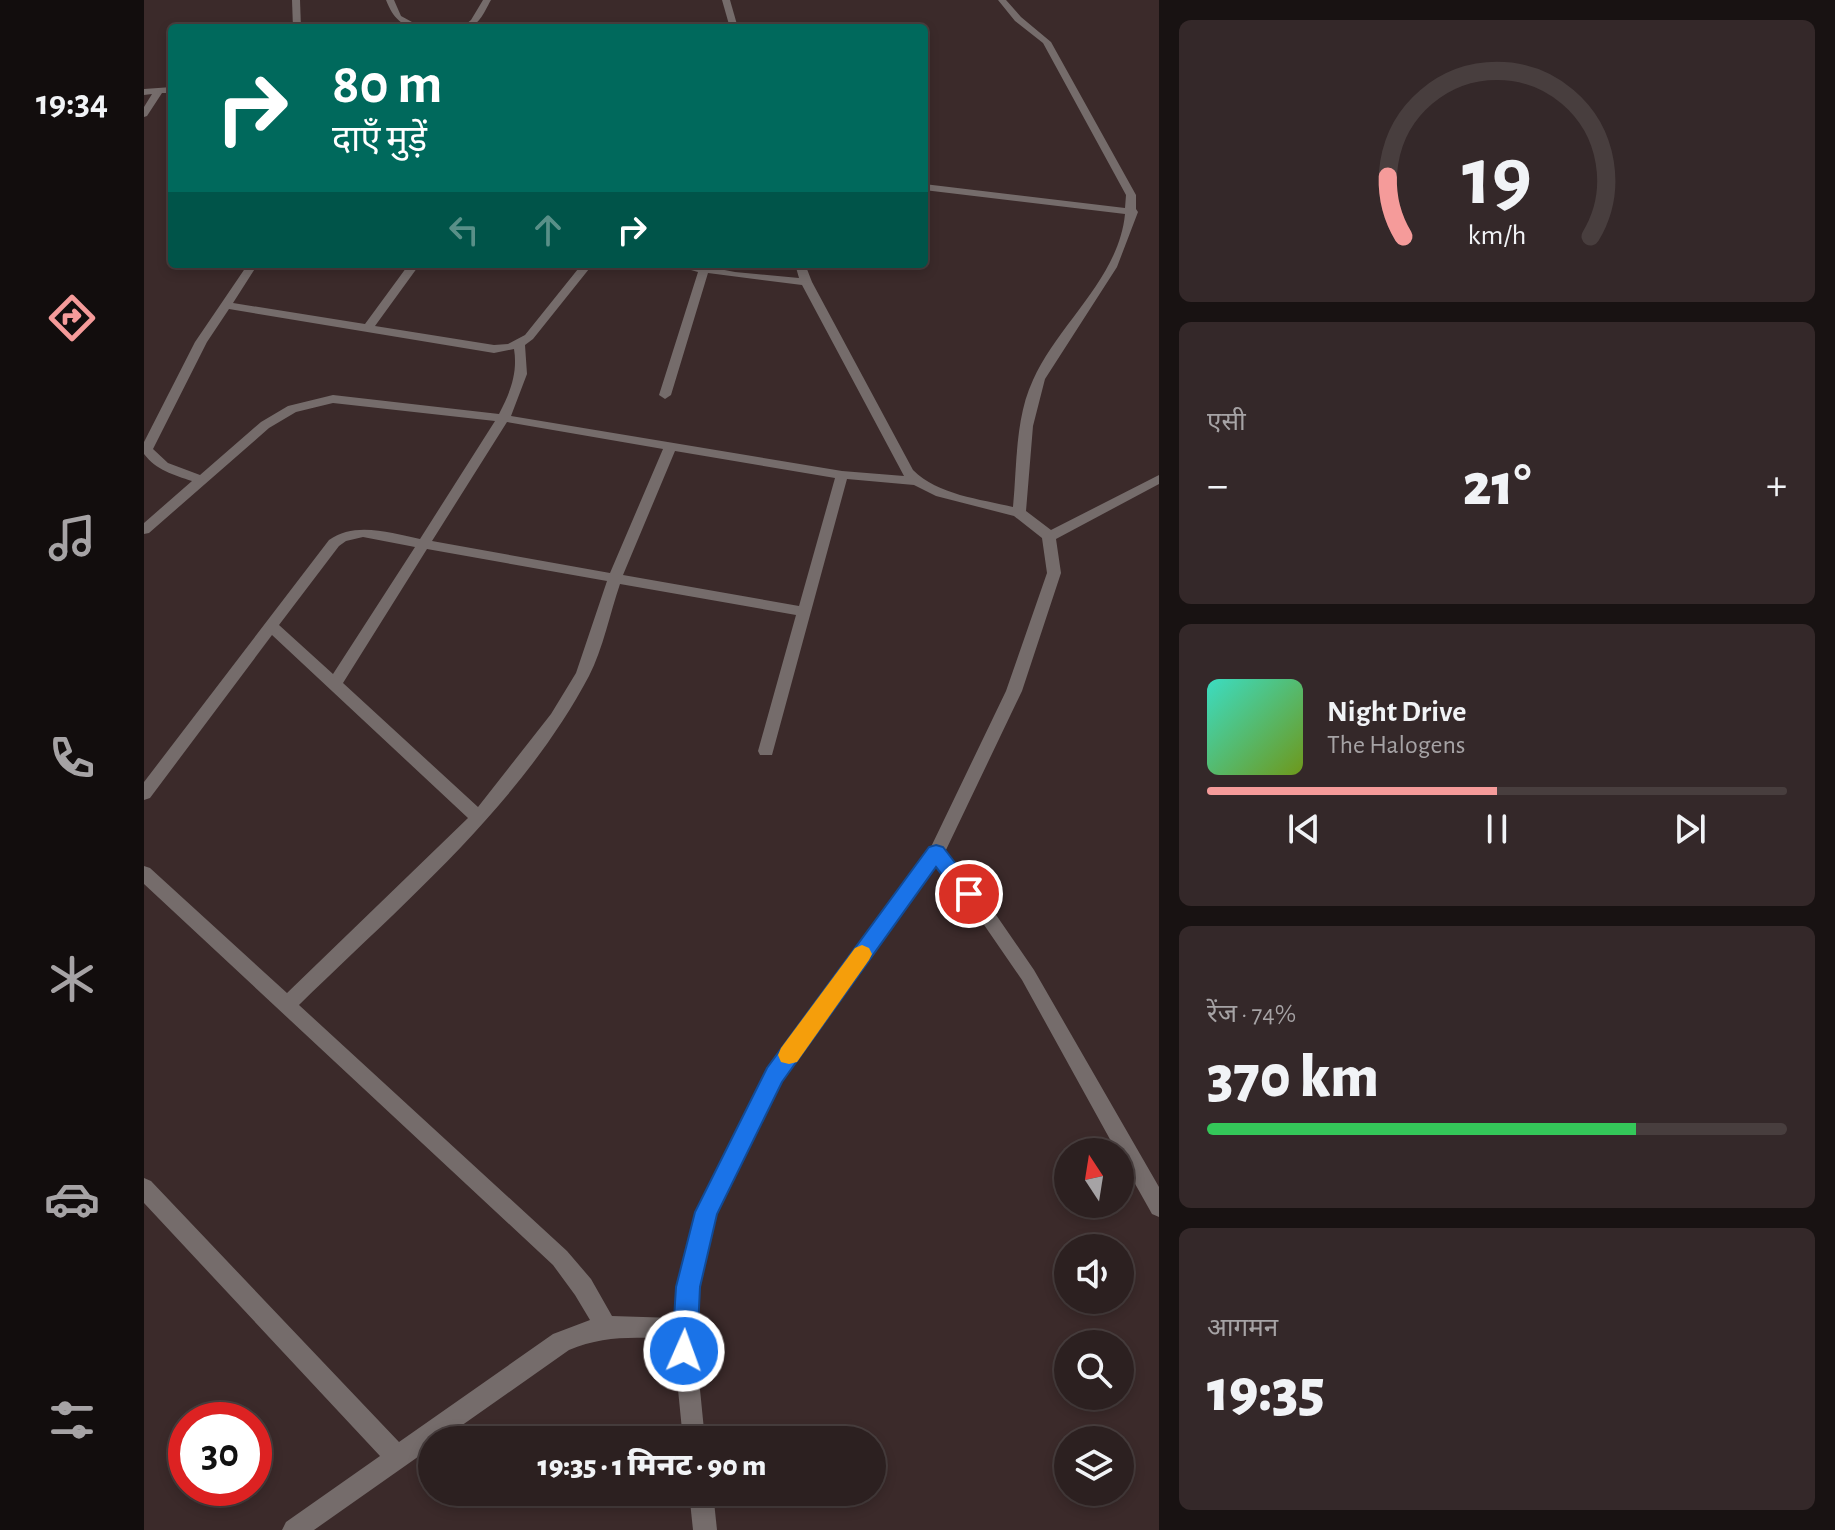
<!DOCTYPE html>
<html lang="hi">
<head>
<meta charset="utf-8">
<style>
  body { margin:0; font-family:"Alegreya Sans","Noto Sans Devanagari",sans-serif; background:#342829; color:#f1f3f6; height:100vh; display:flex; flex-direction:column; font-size:30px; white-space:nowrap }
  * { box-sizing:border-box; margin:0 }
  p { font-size:26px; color:#a6a3a5 }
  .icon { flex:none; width:44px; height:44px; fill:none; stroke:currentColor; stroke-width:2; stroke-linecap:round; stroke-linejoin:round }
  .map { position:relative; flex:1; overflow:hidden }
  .sheet { display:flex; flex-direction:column; gap:20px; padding:20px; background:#181212; width:676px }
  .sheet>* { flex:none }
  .top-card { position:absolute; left:24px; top:24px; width:760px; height:244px; border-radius:8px; box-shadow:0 4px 12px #0003,0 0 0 2px #483e3e; background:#00695c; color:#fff; overflow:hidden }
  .needle { width:52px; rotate:348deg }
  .controls { position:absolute; left:910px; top:1138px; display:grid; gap:16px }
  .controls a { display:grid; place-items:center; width:80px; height:80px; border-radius:50%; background:#2c2020; box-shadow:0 4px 12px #0003,0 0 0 2px #483e3e; font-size:40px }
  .speed { position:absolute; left:24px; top:1402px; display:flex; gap:16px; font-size:40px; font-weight:700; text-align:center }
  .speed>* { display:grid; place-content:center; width:104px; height:104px; border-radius:50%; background:#2c2020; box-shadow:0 4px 12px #0003,0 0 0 2px #483e3e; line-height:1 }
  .speed .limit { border:12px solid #d22; background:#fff; color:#111 }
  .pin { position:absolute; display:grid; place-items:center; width:68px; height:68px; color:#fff; margin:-34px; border:4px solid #fff; border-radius:50%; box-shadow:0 2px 8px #0007 }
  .me { position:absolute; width:88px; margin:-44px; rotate:2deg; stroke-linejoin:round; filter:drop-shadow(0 0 6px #0008) }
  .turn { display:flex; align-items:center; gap:28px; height:168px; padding:0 32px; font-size:36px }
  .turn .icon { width:104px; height:104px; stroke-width:2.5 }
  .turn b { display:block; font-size:56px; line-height:68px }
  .lanes { display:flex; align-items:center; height:76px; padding:0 32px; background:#0003; justify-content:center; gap:40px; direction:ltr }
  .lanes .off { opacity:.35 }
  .big { font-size:60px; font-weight:800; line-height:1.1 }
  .sheet .card { flex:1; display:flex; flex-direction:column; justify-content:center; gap:12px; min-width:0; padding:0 28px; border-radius:12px; background:#342829 }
  .sheet .dial { align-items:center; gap:0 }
  .dial svg { height:208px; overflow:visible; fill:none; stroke:#483e3e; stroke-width:7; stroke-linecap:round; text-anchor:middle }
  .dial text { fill:#f1f3f6; stroke:none }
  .song { display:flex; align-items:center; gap:24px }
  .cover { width:96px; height:96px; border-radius:12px; background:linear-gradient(135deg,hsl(170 70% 55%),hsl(80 70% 35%)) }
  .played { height:8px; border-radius:4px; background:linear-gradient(90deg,#f59b9a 50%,#483e3e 50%) }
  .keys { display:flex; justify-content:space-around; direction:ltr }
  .heat { display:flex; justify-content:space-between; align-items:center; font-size:44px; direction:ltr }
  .charge { height:12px; border-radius:6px; background:linear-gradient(90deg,#34c759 74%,#483e3e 0) }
  .trip { position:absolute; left:274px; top:1426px; width:468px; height:80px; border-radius:40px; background:#2c2020; box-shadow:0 4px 12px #0003,0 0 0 2px #483e3e; font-weight:800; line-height:80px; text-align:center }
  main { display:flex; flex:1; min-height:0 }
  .menu { display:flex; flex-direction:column; width:144px; justify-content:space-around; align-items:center; background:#120d0d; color:#a6a3a5 }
  .menu .icon { width:56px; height:56px }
  .menu .current { color:#f59b9a }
  .menu b { font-size:36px; color:#f1f3f6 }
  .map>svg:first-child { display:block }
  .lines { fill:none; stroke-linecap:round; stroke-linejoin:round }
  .street { fill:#756c6b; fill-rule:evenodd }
  .route { fill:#1a73e8; stroke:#114b97; stroke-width:2 }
  .slow { fill:#f59e0b }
</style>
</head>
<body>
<main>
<nav class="menu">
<b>19:34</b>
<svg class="icon current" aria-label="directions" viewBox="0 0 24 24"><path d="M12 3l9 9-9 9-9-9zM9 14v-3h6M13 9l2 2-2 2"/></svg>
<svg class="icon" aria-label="music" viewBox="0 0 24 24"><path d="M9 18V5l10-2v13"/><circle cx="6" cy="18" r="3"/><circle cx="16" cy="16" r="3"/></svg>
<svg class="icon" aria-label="phone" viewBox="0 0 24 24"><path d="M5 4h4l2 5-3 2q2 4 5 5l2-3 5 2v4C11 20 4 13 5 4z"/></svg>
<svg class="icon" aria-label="climate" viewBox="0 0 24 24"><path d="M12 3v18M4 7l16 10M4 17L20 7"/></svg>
<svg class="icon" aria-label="car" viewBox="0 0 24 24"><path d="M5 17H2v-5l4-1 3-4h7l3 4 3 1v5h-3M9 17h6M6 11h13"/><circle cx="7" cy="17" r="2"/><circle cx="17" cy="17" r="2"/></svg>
<svg class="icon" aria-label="filters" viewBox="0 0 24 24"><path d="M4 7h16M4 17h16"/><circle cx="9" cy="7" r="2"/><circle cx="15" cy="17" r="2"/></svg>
</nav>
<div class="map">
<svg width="1015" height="1530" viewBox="0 0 1015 1530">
  <rect width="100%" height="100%" fill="#3b2a2a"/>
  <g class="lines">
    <!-- street -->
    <g class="street">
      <polygon points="148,0 156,0 157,28 149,28"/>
      <path d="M242,0H250L257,16L279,28C258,28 249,18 242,0Z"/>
      <path d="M339,0H347C339,14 335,28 317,28L327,20Z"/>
      <polygon points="578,0 586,0 594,28 586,28"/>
      <path d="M854,0H862L877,17L907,42L992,195V209L994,212L973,267L901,379L889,426L882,511L907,530L1015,475V484L912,539L917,573L878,691L801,852L848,909L890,970L1015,1187V1217L1008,1214L976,1157V1152H973L878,980L836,919L792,866L637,1081L572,1214L555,1287L550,1329L561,1440H539L529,1339C493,1337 459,1335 425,1350L297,1440H288V1447L170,1530H138L142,1522L236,1456L0,1203V1178L7,1181L255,1442L409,1334L446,1320L431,1295L409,1265L0,884V866L6,868L143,993L324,818L128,635L6,798L0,800V782L185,540C211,521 247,533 276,539L351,421L189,403L152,412L125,428L5,533L0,534V523L48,481C30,475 12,470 0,454V442L51,342L104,264H114L89,303L221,324L265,264H276L231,326L350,345L364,344L381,335L438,264H449L389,339L381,345L383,374L367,416L698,471L760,476L658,285L564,273L527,395L521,399L515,395L554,272L526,264H549L591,272L655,278L651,264H661L668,282L769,470C794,495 836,499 869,507C873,466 871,418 889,380C914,324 975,278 981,214L780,190V184L981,208L982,195L899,43L871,21ZM85,309L350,353L370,349C374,373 366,393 355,414L189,395L144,406L117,422L56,475L24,463L9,449L63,342ZM363,422L519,449L466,573L288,541ZM531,451L691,478L655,606L479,575ZM703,479L770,485L792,496L870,516L898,538L903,573L862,691L786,849L623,1069L552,1212L533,1287L530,1318L468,1316L447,1279L423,1251L155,1005C259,903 376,806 445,676C459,649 466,613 476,584L652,615L614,751L616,755H628ZM219,537L271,547L189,674L135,625L195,546L202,541ZM283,549L463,581L432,673L407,714L334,807L199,683Z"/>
      <polygon points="28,87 28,93 18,93 3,116 0,117 0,107 8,94 0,95 0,89"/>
      <polygon points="545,1492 569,1492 573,1530 549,1530"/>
    </g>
  </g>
  <!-- route -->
  <path class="route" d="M792,845L799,847L835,894L832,899C815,905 802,879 792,867L638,1082L573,1214L556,1287L553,1351L549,1359L540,1363L531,1359L528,1351L532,1287L551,1212L623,1068L785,847Z"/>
  <!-- slow -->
  <polygon class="slow" points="718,945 725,948 728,954 725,960 653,1062 645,1064 637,1062 634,1055 637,1048 711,948"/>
</svg>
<div class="controls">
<a><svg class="needle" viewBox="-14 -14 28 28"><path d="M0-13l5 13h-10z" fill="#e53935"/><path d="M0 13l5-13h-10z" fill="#a6a3a5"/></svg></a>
<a><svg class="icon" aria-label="sound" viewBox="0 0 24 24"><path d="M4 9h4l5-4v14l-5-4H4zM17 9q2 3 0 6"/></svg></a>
<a><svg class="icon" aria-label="search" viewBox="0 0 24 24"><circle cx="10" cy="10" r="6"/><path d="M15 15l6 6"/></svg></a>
<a><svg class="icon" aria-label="layers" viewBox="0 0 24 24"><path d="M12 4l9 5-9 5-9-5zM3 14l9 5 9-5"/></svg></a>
</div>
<div class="speed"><div class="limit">30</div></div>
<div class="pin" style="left:825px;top:894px;background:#d93025"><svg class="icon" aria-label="arrive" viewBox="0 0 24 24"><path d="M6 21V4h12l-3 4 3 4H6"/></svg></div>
<svg class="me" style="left:540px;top:1351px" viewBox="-20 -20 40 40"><circle r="17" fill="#1a73e8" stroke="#fff" stroke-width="3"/><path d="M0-11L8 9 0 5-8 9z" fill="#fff"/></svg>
<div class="trip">19:35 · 1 मिनट · 90 m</div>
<div class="top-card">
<div class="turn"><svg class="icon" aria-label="right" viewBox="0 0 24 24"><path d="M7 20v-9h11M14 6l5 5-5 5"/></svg><div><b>80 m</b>दाएँ मुड़ें</div></div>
<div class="lanes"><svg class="icon off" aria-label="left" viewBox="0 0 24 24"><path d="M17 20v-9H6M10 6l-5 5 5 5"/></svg><svg class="icon off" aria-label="ahead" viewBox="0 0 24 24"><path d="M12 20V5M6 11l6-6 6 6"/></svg><svg class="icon" aria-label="right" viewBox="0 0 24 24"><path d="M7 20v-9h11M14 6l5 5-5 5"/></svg></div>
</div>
</div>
<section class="sheet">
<div class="card dial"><svg viewBox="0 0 100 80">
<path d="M14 69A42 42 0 1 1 86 69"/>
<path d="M14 69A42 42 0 0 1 8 46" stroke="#f59b9a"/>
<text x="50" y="56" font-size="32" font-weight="700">19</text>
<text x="50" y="72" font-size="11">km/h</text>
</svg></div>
<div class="card"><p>एसी</p>
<div class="heat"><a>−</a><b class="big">21°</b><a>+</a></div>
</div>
<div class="card">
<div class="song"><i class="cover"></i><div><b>Night Drive</b><p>The Halogens</p></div></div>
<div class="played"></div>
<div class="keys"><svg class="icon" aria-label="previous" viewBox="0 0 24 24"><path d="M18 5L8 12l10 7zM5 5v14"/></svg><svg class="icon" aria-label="pause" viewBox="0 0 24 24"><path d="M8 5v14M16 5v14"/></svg><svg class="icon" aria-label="next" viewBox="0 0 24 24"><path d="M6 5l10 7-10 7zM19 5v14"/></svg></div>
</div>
<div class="card"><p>रेंज · 74%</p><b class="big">370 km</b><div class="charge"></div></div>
<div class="card"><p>आगमन</p><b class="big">19:35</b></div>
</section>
</main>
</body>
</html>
